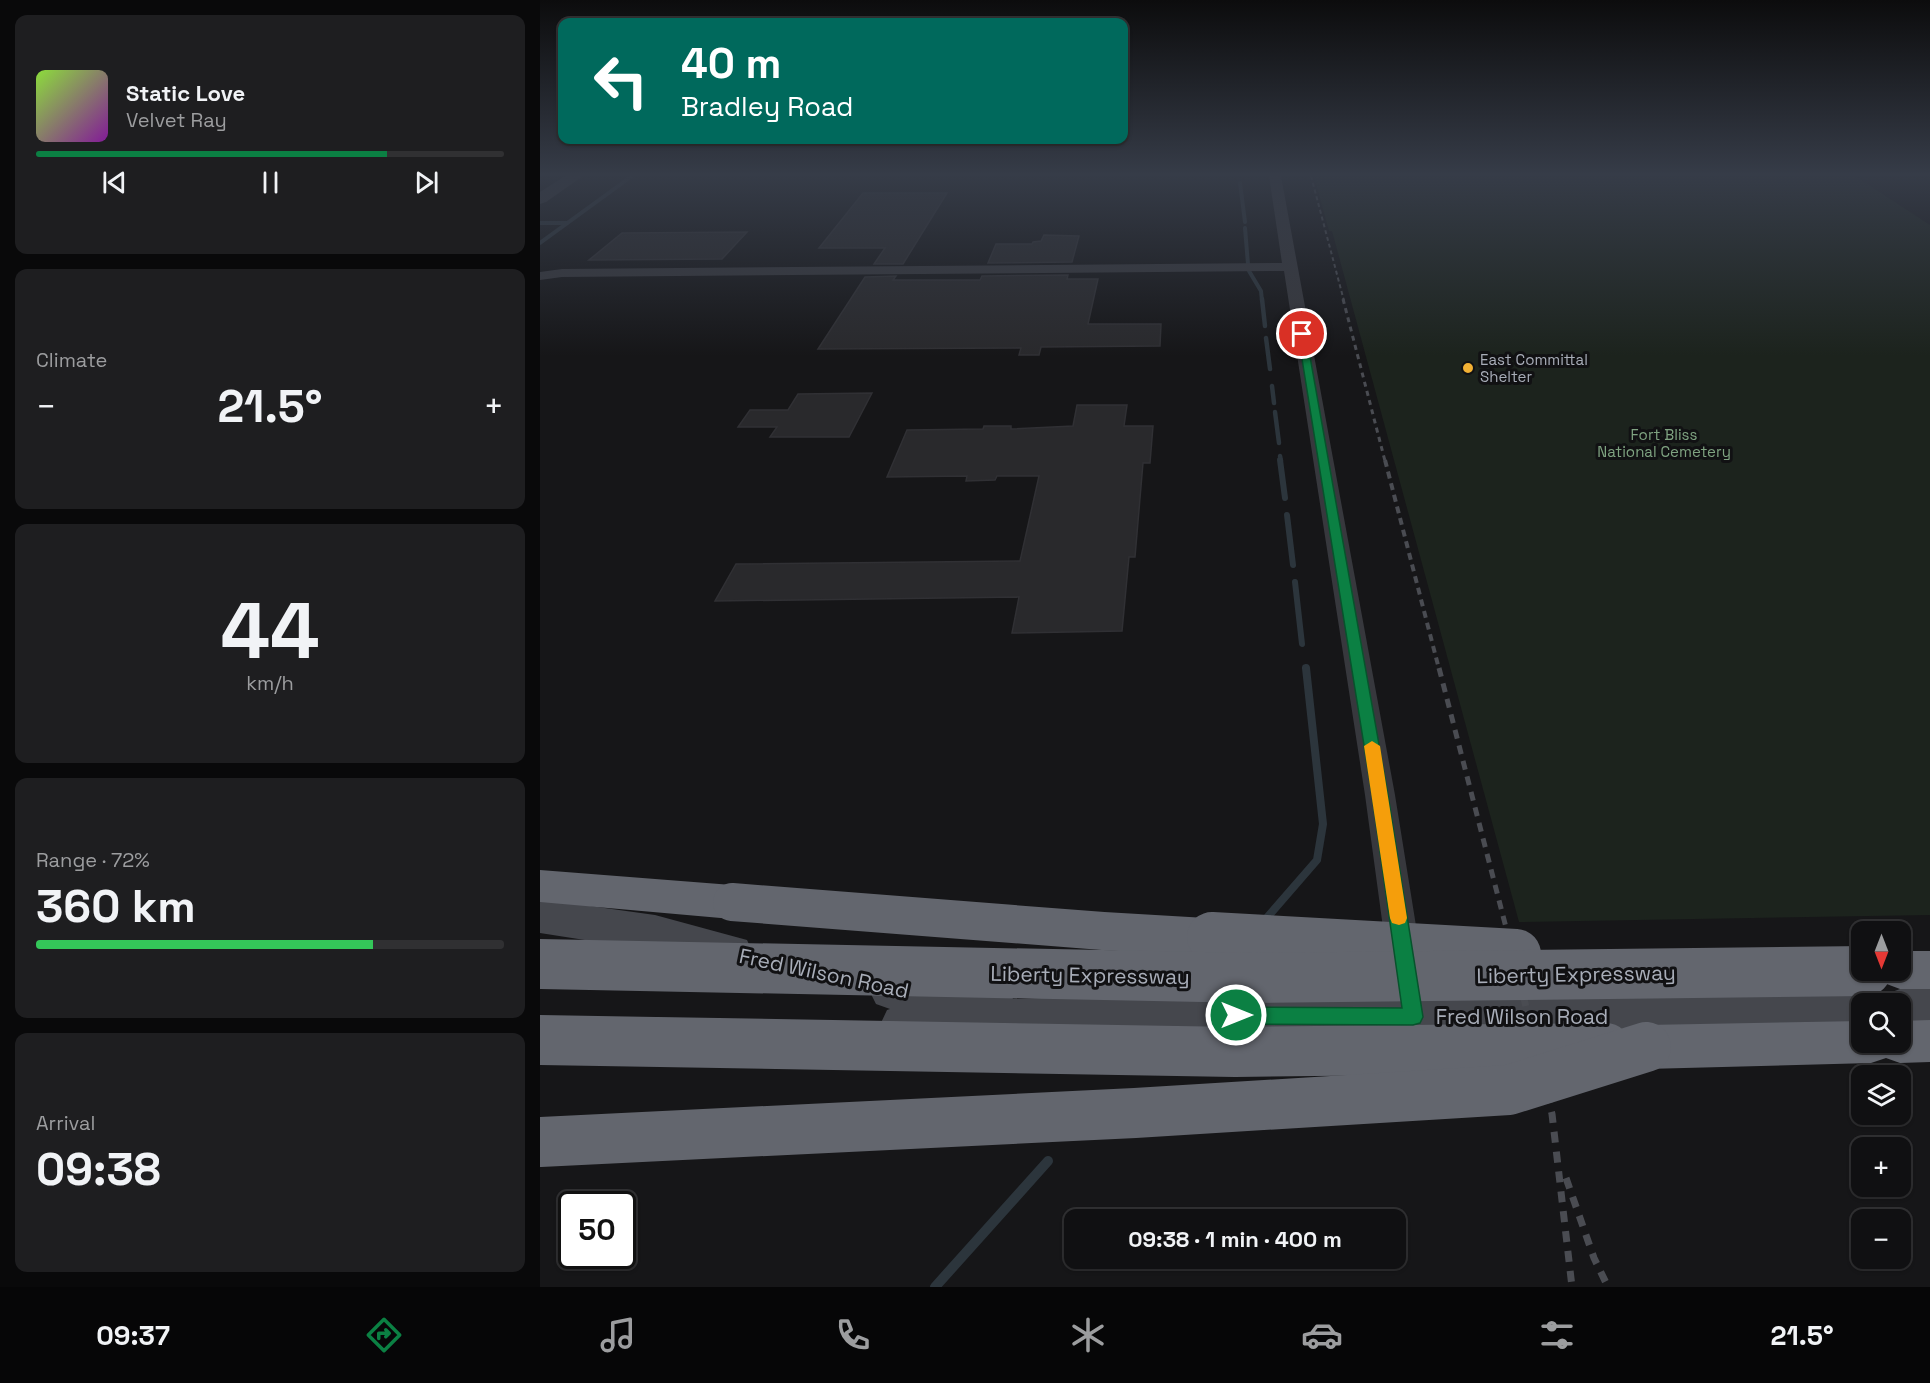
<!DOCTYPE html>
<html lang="en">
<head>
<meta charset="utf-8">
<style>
  body { margin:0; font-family:"Space Grotesk",sans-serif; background:#1e1e20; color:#f1f3f6; height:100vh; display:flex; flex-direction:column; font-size:22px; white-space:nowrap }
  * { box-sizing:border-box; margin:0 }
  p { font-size:20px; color:#9c9d9f }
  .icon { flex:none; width:33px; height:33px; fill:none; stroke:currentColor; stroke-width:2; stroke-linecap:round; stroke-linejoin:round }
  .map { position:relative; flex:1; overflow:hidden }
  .sheet { display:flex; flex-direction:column; gap:15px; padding:15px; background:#09090a; width:540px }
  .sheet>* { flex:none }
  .banner { position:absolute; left:18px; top:18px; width:570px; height:126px; border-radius:12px; box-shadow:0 2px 4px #0004,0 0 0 2px #303032; background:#00695c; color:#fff; overflow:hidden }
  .needle { width:39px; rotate:180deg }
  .controls { position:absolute; left:1311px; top:921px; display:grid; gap:12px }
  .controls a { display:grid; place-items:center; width:60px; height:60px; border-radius:12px; background:#101012; box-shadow:0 2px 4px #0004,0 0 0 2px #303032; font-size:30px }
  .speed { position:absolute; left:18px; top:1191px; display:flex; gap:12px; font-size:30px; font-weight:700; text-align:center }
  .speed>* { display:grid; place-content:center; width:78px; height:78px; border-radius:50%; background:#101012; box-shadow:0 2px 4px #0004,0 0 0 2px #303032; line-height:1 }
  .speed .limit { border:3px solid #111; border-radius:9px; background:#fff; color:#111 }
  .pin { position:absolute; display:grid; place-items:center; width:51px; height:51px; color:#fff; margin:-26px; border:3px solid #fff; border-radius:50%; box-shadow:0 2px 6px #0007 }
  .me { position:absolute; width:66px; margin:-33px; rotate:90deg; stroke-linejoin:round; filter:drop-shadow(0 0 4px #0008) }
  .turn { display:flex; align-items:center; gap:21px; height:126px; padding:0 24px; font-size:27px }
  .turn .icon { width:78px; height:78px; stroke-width:2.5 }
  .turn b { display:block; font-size:42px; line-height:51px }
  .big { font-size:45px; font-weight:700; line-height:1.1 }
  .sheet .tile { flex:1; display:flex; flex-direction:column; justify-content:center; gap:9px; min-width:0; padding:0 21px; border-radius:12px; background:#1e1e20 }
  .sheet .dial { align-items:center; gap:0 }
  .dial b { font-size:78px; line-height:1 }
  .song { display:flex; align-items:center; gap:18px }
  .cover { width:72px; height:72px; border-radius:9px; background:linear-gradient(135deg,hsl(90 70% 55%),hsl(290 70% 35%)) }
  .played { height:6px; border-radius:3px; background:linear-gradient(90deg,#0b8043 75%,#303032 75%) }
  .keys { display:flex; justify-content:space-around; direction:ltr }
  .heat { display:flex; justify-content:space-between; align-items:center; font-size:33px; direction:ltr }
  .charge { height:9px; border-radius:4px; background:linear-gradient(90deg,#34c759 72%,#303032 0) }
  .trip { position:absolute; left:524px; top:1209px; width:342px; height:60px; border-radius:12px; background:#101012; box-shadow:0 2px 4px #0004,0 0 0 2px #303032; font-weight:700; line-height:60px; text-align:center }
  .menu { display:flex; height:96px; justify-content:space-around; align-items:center; background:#060607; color:#9c9d9f }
  .menu .icon { width:42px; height:42px }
  .menu .selected { color:#0b8043 }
  .menu b { font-size:27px; color:#f1f3f6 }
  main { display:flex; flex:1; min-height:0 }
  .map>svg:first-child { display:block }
  .green { fill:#1c231d }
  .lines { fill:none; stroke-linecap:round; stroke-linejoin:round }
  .stream-far4 { stroke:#2c353c; stroke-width:4 }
  .stream-far3 { stroke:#2c353c; stroke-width:4.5 }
  .stream-far2 { stroke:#2c353c; stroke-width:6 }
  .stream-far1 { stroke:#2c353c; stroke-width:8 }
  .stream { stroke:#2c353c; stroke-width:10 }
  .building { fill:#29292c; stroke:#303034; stroke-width:1.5 }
  .minor { fill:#37383d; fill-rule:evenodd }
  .tertiary { fill:#37383d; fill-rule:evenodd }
  .secondary { fill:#45474d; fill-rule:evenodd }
  .motorway { fill:#63666e; fill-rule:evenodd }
  .rail-far4 { stroke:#4a4c52; stroke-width:2; stroke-dasharray:4 3; stroke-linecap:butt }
  .rail-far3 { stroke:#4a4c52; stroke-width:3; stroke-dasharray:5 4.5; stroke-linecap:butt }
  .rail-far2 { stroke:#4a4c52; stroke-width:4; stroke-dasharray:7 5; stroke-linecap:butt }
  .rail-far1 { stroke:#4a4c52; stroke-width:5; stroke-dasharray:9 7; stroke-linecap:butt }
  .rail { stroke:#4a4c52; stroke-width:7; stroke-dasharray:11 9; stroke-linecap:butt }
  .motorway-bridge-far1 { stroke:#63666e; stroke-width:38 }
  .motorway-bridge { stroke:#63666e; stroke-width:50 }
  .route { fill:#0b8043; stroke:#07532c; stroke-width:1.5 }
  .slow { fill:#f59e0b }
  .poi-dot { fill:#f2b134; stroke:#111113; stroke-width:2 }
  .labels { text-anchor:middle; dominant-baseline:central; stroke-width:6; stroke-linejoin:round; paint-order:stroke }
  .far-poi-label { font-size:15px; fill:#a8adb8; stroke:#111113; text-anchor:start }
  .far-park-label { font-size:15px; fill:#7fa381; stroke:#111113 }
  .near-street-label { font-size:21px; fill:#a8adb8; stroke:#111113 }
</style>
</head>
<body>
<main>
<section class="sheet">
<div class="tile">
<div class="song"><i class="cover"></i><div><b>Static Love</b><p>Velvet Ray</p></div></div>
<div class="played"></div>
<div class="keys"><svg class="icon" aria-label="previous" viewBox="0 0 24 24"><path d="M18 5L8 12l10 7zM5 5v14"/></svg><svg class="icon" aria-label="pause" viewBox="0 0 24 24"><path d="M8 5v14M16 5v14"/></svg><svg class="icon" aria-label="next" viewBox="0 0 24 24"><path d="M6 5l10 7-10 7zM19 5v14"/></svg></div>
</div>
<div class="tile"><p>Climate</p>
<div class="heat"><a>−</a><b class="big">21.5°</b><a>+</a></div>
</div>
<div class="tile dial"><b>44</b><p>km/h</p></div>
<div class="tile"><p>Range · 72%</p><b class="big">360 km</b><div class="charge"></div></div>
<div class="tile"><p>Arrival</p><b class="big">09:38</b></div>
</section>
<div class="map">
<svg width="1390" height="1287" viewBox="0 0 1390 1287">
  <rect width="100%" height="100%" fill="#161618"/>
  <!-- green -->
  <polygon class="green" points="774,176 1315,176 1390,225 1390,915 979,922 792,231 789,231"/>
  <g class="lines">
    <!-- stream-far4 -->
    <g class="stream-far4">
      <polyline points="700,183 705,222"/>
      <polyline points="0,223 27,223"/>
      <polyline points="705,228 708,264"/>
      <polyline points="0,243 92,176"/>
      <polyline points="709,271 721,291 722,301"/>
    </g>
    <!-- stream-far3 -->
    <g class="stream-far3">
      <polyline points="722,299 725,326"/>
      <polyline points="726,338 730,369"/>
      <polyline points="732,386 734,403"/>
      <polyline points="735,412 739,443"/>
      <polyline points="740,456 741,461"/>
    </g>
    <!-- stream-far2 -->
    <g class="stream-far2">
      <polyline points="740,460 745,498"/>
      <polyline points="747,515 753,565"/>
      <polyline points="755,582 762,644"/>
    </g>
    <!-- stream-far1 -->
    <polyline class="stream-far1" points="724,921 777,860 783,824 766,668"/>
    <!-- stream -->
    <polyline class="stream" points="395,1287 508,1161"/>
  </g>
  <!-- building -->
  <g class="building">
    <polygon points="323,193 407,193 363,264 334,264 345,248 279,248"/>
    <polygon points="207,232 182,259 49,260 82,233"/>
    <polygon points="504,235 539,236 532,262 448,263 456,244 492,244 493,242 501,241"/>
    <polygon points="528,275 527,279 558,279 548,324 621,324 620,346 501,347 499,355 479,355 481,348 278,349 325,277 356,276 353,280 440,280 442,276"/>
    <polygon points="332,393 309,437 230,437 237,427 198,427 210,410 248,410 258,394"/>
    <polygon points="537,405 587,405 584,426 613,426 610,463 603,463 595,557 589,557 582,631 472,633 479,597 175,601 196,564 480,561 499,476 457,476 455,480 426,481 427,476 347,477 367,430 443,429 444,426 471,426 471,429 533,426"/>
  </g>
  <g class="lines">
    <!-- minor -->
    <polygon class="minor" points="729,176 741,176 855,795 881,957 876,967 864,971 852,967 847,957 825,795 744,271 22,277 0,280 0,272 22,269 742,263"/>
    <!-- tertiary -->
    <polygon class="tertiary" points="25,176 43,176 6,202 0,204 0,192"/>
    <!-- secondary -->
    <g class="secondary">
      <polygon points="0,899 115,915 207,940 213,953 207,966 191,972 115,951 0,933"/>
      <polygon points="352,970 452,983 468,989 473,999 607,994 987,996 1322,990 1338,996 1341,1000 1344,995 1360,989 1390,989 1390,1029 1360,1029 1360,1004 1322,1004 1322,1030 987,1038 607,1034 364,1046 347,1040 340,1025 347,1010 350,1009 336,1004 329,990 336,976"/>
    </g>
    <!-- motorway -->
    <g class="motorway">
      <polygon points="0,870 192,885 207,890 213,902 207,914 192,919 0,902"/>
      <polygon points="1360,951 1390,951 1390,989 1360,989 1344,983 1338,970 1360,970"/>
      <polygon points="1390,1020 1390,1062 1360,1063 1346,1058 1331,1063 1106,1069 1089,1062 1082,1047 1089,1032 1106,1025 1322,1021 1322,1042 1360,1042 1360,1021"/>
    </g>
    <!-- rail-far4 -->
    <polyline class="rail-far4" points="771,176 804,301"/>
    <!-- rail-far3 -->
    <polyline class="rail-far3" points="803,299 845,461"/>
    <!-- rail-far2 -->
    <polyline class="rail-far2" points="845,460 899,669"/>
    <!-- rail-far1 -->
    <polyline class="rail-far1" points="899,668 969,939"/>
    <!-- rail -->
    <g class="rail">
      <polyline points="969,937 1012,1114 1032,1287"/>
      <polyline points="1026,1178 1054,1258 1068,1287"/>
    </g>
    <!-- motorway-bridge-far1 -->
    <polyline class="motorway-bridge-far1" points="192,902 563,931 699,939"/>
    <!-- motorway-bridge -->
    <g class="motorway-bridge">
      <polyline points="672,937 976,954"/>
      <polyline points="0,964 713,978 1326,971"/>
      <polyline points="0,1040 695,1052 1066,1048"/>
      <polyline points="0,1142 595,1113 969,1090 1106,1047"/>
    </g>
  </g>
  <!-- sky -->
  <linearGradient id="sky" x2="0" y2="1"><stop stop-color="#0c0c0d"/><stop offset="0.49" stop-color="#363c48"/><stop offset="1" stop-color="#363c48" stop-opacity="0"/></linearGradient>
  <rect width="1390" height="356" fill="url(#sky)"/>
  <!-- route -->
  <polygon class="route" points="762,331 766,334 848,795 883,1017 880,1023 873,1025 696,1024 689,1021 686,1015 689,1009 696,1007 862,1008 832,795 758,334"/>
  <!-- slow -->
  <polygon class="slow" points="832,741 840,746 867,918 865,923 859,925 852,923 850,918 824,746"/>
  <!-- markers -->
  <circle class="poi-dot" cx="928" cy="368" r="6"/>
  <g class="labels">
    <!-- far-poi labels -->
    <g class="far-poi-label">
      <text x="940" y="359">East Committal<tspan x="940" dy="17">Shelter</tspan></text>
    </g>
    <!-- far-park labels -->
    <g class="far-park-label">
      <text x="1124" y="434">Fort Bliss<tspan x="1124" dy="17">National Cemetery</tspan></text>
    </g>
    <!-- near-street labels -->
    <g class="near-street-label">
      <text transform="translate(284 973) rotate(12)">Fred Wilson Road</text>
      <text transform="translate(1036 974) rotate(-1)">Liberty Expressway</text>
      <text transform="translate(550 975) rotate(1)">Liberty Expressway</text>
      <text x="982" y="1016">Fred Wilson Road</text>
    </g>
  </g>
</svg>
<div class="controls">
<a><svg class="needle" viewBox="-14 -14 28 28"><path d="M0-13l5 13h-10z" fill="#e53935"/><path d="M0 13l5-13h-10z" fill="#9c9d9f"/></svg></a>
<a><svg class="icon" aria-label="search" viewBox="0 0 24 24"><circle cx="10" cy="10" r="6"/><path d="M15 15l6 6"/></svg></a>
<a><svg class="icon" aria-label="layers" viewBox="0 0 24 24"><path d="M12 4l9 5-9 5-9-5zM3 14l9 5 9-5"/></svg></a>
<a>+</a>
<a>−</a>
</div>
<div class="speed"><div class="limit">50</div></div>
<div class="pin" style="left:762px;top:334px;background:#d93025"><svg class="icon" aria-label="arrive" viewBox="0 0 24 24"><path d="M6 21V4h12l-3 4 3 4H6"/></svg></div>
<svg class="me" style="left:696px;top:1015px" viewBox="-20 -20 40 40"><circle r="17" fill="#0b8043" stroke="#fff" stroke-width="3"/><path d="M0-11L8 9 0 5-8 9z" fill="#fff"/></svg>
<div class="trip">09:38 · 1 min · 400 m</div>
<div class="banner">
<div class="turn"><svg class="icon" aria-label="left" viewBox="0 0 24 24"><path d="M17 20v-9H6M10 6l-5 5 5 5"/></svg><div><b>40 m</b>Bradley Road</div></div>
</div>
</div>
</main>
<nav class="menu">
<b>09:37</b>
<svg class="icon selected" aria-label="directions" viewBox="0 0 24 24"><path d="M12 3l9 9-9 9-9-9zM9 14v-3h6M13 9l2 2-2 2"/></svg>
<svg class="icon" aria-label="music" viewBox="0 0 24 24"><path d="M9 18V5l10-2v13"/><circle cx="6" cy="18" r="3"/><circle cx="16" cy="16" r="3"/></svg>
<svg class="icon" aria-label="phone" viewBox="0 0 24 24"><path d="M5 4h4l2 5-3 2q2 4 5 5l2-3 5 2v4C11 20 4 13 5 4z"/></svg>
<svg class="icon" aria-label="climate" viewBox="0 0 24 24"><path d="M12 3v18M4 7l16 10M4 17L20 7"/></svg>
<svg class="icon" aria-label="car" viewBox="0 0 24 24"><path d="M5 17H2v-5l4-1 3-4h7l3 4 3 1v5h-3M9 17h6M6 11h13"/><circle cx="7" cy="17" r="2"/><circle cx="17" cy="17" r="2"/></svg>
<svg class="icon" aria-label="filters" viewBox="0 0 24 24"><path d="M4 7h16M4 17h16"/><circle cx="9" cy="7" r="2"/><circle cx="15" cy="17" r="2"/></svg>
<b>21.5°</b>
</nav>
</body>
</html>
